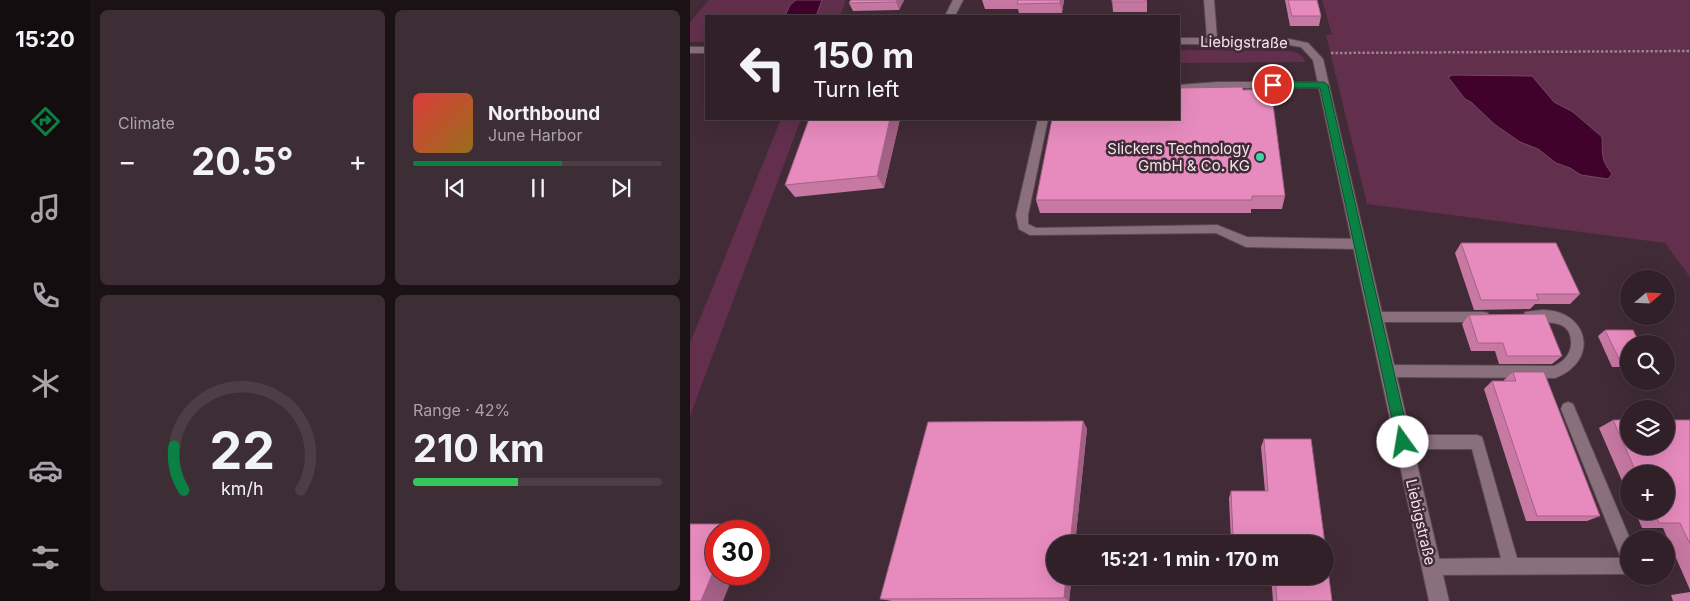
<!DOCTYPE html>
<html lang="en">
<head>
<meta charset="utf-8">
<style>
  body { margin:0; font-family:Inter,sans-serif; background:#3d2d34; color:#f1f3f6; height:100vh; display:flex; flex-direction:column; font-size:19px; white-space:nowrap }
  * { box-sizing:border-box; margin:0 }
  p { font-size:16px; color:#a8a3a8 }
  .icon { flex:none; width:28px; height:28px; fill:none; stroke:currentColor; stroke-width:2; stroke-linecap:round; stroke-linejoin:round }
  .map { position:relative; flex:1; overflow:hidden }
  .drawer { display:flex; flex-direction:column; gap:10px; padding:10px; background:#1b1216; width:600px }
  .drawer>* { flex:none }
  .guide { position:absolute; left:15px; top:15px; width:475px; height:105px; border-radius:0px; box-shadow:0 5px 20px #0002,0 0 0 1px #4c3e45; background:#312028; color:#f1f3f6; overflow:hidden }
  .needle { width:32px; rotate:71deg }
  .tools { position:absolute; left:930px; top:270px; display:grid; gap:10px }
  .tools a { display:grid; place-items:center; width:55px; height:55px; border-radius:50%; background:#312028; box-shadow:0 5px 20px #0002,0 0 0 1px #4c3e45; font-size:25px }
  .speed { position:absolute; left:15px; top:520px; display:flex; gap:10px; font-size:25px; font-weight:700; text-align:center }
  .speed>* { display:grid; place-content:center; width:65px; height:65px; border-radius:50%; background:#312028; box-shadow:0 5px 20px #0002,0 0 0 1px #4c3e45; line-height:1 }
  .speed .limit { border:8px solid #d22; background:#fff; color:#111 }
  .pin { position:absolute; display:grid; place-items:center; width:42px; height:42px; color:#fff; margin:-21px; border:2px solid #fff; border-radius:50%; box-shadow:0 1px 5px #0007 }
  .me { position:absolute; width:55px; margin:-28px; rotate:347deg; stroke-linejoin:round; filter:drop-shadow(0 0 4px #0008) }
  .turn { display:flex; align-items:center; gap:18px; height:105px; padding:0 25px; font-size:22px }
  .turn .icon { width:65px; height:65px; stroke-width:2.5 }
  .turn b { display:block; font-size:35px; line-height:42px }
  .big { font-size:38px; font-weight:700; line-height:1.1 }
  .drawer .widget { flex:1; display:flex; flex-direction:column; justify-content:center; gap:8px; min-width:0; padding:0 18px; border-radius:8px; background:#3d2d34 }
  .drawer .dial { align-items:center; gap:0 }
  .dial svg { height:130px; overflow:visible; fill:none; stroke:#4c3e45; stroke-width:7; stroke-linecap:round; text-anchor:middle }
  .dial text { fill:#f1f3f6; stroke:none }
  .song { display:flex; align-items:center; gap:15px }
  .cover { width:60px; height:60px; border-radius:8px; background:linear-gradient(135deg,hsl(0 70% 55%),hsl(40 70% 35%)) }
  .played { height:5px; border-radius:2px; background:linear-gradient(90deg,#0b8043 60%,#4c3e45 60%) }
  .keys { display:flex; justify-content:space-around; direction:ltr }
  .heat { display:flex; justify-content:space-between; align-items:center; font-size:28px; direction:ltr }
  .charge { height:8px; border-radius:4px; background:linear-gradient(90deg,#34c759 42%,#4c3e45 0) }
  .drawer .tiles { flex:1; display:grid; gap:10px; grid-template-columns:repeat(2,1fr) }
  .trip { position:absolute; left:356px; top:535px; width:288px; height:50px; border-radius:25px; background:#312028; box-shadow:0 5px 20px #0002,0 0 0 1px #4c3e45; font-weight:700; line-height:50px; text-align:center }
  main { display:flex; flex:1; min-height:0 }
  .tab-bar { display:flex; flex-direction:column; width:90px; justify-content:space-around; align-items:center; background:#140d10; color:#a8a3a8 }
  .tab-bar .icon { width:35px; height:35px }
  .tab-bar .selected { color:#0b8043 }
  .tab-bar b { font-size:22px; color:#f1f3f6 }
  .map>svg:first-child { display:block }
  .green { fill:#62304d }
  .water { fill:#40022b; stroke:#764665 }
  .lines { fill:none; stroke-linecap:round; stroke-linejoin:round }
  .lane-casing { stroke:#5c4953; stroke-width:2 }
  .street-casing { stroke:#5c4953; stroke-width:2 }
  .path { stroke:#98858e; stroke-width:2.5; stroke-dasharray:2.5 2; stroke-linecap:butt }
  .lane { fill:#8a707d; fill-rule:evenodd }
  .street { fill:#8a707d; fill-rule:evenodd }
  .wall { fill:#c778a3 }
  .shaded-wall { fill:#a26185 }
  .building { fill:#e78bbe; stroke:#a26185 }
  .route { fill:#0b8043; stroke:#07532c }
  .poi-dot { fill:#3ed4a3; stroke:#412b36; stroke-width:2 }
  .labels { text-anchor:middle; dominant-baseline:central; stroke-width:5; stroke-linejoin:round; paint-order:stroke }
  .street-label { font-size:15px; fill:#f3e4eb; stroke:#412b36 }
  .poi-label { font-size:15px; fill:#f3e4eb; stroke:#412b36; text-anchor:end }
</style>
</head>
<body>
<main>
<nav class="tab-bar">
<b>15:20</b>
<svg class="icon selected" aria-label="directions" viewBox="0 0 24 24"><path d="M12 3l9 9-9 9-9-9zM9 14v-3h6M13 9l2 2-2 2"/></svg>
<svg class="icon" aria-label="music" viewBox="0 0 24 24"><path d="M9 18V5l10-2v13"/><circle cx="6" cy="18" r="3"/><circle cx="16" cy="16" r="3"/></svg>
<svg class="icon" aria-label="phone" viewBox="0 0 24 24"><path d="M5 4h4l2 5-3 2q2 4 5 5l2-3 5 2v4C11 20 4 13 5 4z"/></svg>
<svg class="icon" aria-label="climate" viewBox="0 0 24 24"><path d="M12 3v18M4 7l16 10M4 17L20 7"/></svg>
<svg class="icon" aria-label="car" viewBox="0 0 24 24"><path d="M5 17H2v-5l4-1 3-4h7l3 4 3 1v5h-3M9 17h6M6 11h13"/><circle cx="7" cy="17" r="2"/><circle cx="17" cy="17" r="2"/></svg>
<svg class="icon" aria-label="filters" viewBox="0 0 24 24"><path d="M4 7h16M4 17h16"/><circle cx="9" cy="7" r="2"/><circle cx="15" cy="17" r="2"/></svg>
</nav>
<section class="drawer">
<div class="tiles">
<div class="widget"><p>Climate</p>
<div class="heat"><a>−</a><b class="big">20.5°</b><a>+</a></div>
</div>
<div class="widget">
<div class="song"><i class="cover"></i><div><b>Northbound</b><p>June Harbor</p></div></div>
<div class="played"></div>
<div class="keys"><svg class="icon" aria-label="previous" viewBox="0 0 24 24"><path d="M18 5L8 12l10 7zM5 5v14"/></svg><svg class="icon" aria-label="pause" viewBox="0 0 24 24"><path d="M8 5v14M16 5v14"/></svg><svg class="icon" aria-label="next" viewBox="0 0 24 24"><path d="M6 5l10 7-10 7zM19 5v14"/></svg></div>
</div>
<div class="widget dial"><svg viewBox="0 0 100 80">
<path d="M14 69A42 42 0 1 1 86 69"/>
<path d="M14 69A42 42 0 0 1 8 42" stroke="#0b8043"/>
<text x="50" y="56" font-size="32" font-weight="700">22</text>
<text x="50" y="72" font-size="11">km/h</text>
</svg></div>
<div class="widget"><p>Range · 42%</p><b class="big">210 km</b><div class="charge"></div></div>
</div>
</section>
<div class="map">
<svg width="1000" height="601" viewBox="0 0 1000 601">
  <rect width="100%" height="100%" fill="#412b36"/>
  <!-- green -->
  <g class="green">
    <polygon points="19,0 106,0 100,5 95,16 16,16 16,42 0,42 0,22"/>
    <polygon points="132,0 156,0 150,16 126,16"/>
    <polygon points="632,0 1000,0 1000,277 975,243 677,204 636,35 642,35"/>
    <path d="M489,50L599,51C606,52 613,54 615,62L489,63Z"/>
    <polygon points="91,119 111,119 0,416 0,343"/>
  </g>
  <!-- water -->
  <g class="water">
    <polygon points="106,0 132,0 126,16 95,16 100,5"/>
    <path d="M763,75L842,76L864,102L883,112L912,137C913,155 910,158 922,174L918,179L891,175L880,168L866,163L848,149L830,142L804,124L781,102L775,99L758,77Z"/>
  </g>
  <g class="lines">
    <!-- lane casing -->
    <g class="lane-casing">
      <g id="lane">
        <polygon points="528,82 634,82 639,85 634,88 528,88 489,91 489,85"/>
        <polygon points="348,119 358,119 338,215 338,224 346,228 527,225 557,237 669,239 675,244 669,249 556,247 526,233 340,235 329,229 326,215"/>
        <path d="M852,310C899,310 910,361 865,378L698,377L693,375L691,371L693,367L698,365L864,366C873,362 880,355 881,345C883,315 851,325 835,320L834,316L835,312Z"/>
        <polygon points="686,312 793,312 798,313 799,317 798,321 793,322 686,322 681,321 680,317 681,313"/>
        <polygon points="878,402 883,404 940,539 939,574 741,575 735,573 733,567 735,561 741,559 811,558 782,449 713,449 708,447 706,442 708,437 713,435 787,435 792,437 827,558 931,558 871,409 873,404"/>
      </g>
    </g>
    <!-- street casing -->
    <g class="street-casing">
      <g id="street">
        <polygon points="263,0 273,0 265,16 255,16"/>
        <polygon points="514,0 524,0 527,38 599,39 618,43 633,59 759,601 739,601 623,60 611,47 599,45 489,44 489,38 517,38"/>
        <rect x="0" y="47" width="16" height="6"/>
      </g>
    </g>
    <!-- path -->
    <polyline class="path" points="641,53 1000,51"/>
    <!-- lane -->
    <use href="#lane" class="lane"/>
    <!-- street -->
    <use href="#street" class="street"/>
  </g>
  <!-- wall -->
  <g class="wall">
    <polygon points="214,0 209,10 163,11 159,3"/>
    <polygon points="292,0 374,0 372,13 329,13 328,9 295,9"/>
    <polygon points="422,0 457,0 457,12 423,12"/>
    <polygon points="595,0 627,0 631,16 629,26 600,26"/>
    <polygon points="553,90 595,196 592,209 561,209 561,213 350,213 346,200 489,119"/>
    <polygon points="210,119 194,188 105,197 95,185"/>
    <polygon points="771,243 890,294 880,304 845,304 840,309 784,310 765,253"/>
    <polygon points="779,315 872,356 862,364 809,364 805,351 781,351 772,324"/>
    <polygon points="915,330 939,344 939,367 922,367 908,336"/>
    <polygon points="823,372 910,516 897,521 836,521 794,389 802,381 814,381 814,380"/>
    <polygon points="923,420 1000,420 1000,590 973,528 952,528 945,511 976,511 976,474 939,474 939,497 909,428"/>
    <polygon points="393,421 397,429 379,601 202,601 190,599"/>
    <polygon points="574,439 635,544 578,544 578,541 541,541 539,498 541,491 575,491 571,447"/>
    <polygon points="581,576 635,576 642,601 583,601"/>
    <polygon points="1000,592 1000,601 983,601 981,595"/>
  </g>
  <!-- shaded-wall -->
  <g class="shaded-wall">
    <polygon points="207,0 214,0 209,10 206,2"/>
    <polygon points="370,0 374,0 372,13 370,3"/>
    <polygon points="200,119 210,119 194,188 187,176"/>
    <polygon points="393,421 397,429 385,544 380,544"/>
    <polygon points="44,524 63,529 62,531 41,531"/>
    <polygon points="26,565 26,574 44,574 33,601 11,601"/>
    <polygon points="376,576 382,576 379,601 374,598"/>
  </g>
  <!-- building -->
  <g class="building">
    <polygon points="161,0 207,0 206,2 159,3"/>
    <polygon points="328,0 370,0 370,3 327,4"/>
    <rect x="422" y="0" width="34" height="2"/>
    <polygon points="598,0 627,0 631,16 602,16"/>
    <polygon points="552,87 553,90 581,89 595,196 562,196 562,200 346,200 362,119 489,119 489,88"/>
    <polygon points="119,119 200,119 187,176 95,185"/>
    <polygon points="771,243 866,243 890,294 846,294 849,300 791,300"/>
    <polygon points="855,314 872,356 817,356 813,343 788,343 779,315"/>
    <polygon points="915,330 943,330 950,344 939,344 939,361 930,361"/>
    <polygon points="823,372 854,372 910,516 847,516 802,381 826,381"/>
    <polygon points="923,420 939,420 939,446 976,446 976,420 1000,420 1000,544 990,523 969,523 964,511 976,511 976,474 947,474"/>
    <polygon points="393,421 380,544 365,544 365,576 376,576 374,598 190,599 238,422"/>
    <polygon points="574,439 621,439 635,544 582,544 581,536 543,536 541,491 578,491"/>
    <polygon points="0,524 44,524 41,531 26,531 26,565 11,601 0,601"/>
    <polygon points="635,547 642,601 587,601 585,576 635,576"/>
  </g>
  <!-- route -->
  <polygon class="route" points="634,82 638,85 720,442 718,446 713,448 709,446 707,442 630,88 583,88 579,85 583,82"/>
  <!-- markers -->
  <circle class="poi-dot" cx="570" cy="157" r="5"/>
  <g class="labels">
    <!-- street labels -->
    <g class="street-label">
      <text transform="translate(554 42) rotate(1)">Liebigstraße</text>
      <text transform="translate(731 522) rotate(77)">Liebigstraße</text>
    </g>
    <!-- poi labels -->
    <g class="poi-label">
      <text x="560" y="148">Slickers Technology<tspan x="560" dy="17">GmbH &amp; Co. KG</tspan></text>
    </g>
  </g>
</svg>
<div class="tools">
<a><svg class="needle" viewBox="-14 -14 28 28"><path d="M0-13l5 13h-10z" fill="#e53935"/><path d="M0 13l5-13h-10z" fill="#a8a3a8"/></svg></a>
<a><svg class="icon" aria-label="search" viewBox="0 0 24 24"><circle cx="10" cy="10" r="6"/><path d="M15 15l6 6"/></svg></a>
<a><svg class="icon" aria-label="layers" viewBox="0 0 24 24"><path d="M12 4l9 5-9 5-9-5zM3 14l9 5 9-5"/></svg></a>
<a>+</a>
<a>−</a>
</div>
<div class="speed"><div class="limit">30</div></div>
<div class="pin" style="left:583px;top:85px;background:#d93025"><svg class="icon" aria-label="arrive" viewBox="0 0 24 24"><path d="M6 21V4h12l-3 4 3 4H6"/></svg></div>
<svg class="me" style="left:713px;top:442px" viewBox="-20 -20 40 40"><circle r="19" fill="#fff"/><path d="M0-13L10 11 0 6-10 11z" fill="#0b8043"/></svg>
<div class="trip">15:21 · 1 min · 170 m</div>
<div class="guide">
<div class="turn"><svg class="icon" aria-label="left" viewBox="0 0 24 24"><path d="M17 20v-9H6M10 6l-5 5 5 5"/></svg><div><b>150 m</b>Turn left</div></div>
</div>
</div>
</main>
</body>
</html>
